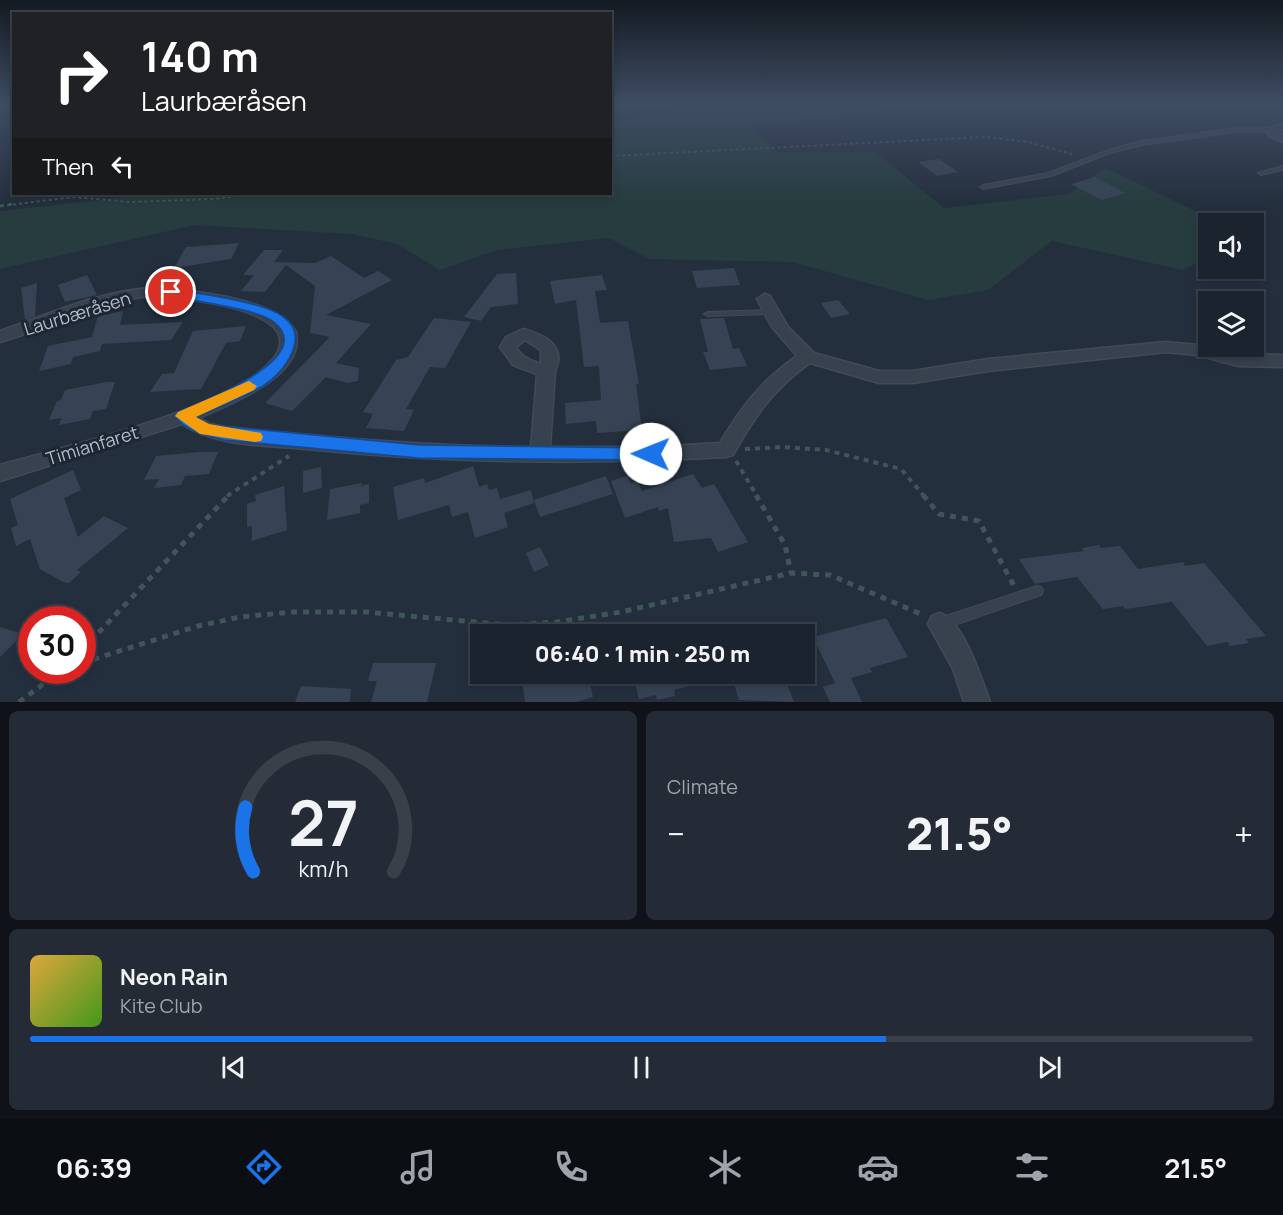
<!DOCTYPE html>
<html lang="en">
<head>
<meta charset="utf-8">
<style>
  body { margin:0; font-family:Manrope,sans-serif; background:#242b36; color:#f1f3f6; height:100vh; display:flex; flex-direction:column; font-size:22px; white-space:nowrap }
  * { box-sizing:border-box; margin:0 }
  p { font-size:20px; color:#a0a4aa }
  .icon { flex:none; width:33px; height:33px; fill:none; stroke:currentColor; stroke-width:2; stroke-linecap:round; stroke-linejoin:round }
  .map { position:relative; height:702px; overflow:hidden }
  .panel { display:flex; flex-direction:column; gap:9px; padding:9px; background:#0f1319; flex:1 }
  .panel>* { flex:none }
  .banner { position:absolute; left:12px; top:12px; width:600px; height:183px; border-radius:0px; box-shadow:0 3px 9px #0003,0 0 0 2px #39404a; background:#202124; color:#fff; overflow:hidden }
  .fabs { position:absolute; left:1198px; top:213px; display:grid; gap:12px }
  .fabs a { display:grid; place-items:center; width:66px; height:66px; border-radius:0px; background:#1b232e; box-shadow:0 3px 9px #0003,0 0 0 2px #39404a; font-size:30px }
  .speed { position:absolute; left:18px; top:606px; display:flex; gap:12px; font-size:30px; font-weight:700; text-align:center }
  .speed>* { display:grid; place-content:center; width:78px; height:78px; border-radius:50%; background:#1b232e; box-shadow:0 3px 9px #0003,0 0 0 2px #39404a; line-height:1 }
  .speed .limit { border:9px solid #d22; background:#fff; color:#111 }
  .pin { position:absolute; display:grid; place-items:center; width:51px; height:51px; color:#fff; margin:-26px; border:3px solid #fff; border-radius:50%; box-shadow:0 2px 6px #0007 }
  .me { position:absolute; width:66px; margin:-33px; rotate:271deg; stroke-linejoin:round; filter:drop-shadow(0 0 4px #0008) }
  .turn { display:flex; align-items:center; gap:21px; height:126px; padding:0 30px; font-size:27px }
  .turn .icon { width:78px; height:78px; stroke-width:2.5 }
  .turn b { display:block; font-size:42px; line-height:51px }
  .then { display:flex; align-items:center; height:57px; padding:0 30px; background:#0003; gap:12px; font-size:22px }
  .big { font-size:45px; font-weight:800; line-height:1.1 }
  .panel .card { flex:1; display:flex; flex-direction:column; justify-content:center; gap:9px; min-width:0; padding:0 21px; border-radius:9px; background:#242b36 }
  .panel .dial { align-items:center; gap:0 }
  .dial svg { height:156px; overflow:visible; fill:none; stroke:#39404a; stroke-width:7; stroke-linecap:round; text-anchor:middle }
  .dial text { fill:#f1f3f6; stroke:none }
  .song { display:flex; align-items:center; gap:18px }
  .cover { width:72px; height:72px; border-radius:9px; background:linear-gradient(135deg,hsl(40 70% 55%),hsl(100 70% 35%)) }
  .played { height:6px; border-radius:3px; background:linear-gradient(90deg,#1a73e8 70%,#39404a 70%) }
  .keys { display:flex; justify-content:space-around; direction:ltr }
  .heat { display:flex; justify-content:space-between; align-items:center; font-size:33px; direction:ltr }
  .panel .tiles { flex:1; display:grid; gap:9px; grid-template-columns:1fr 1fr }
  .card:last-child { grid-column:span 2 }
  .trip { position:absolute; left:470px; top:624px; width:345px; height:60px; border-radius:0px; background:#1b232e; box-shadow:0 3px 9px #0003,0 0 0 2px #39404a; font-weight:800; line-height:60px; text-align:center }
  .menu { display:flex; height:96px; justify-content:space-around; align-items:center; background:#0b0e12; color:#a0a4aa }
  .menu .icon { width:42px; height:42px }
  .menu .selected { color:#1a73e8 }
  .menu b { font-size:27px; color:#f1f3f6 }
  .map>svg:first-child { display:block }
  .green { fill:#263c3f }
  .building { fill:#364354 }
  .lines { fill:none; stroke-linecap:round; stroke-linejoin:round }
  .service-casing { stroke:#414a57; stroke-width:2 }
  .minor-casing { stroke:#414a57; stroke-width:3 }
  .path-far3 { stroke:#3f5557; stroke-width:2; stroke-dasharray:3 3; stroke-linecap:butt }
  .path-far2 { stroke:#3f5557; stroke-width:3; stroke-dasharray:4 4; stroke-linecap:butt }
  .path-far1 { stroke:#3f5557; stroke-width:4; stroke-dasharray:5 5; stroke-linecap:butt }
  .path { stroke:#3f5557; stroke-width:5; stroke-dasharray:6 6; stroke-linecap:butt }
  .service { fill:#38414e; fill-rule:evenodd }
  .minor { fill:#38414e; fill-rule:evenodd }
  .route { fill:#1a73e8; stroke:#114b97; stroke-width:1.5 }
  .slow { fill:#f59e0b }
  .labels { text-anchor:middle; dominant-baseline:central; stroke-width:6; stroke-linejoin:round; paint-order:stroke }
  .street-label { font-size:18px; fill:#b4bcc9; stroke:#1d2633 }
</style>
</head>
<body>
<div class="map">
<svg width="1283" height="702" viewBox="0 0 1283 702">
  <rect width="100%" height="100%" fill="#242f3e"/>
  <!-- green -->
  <polygon class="green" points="707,105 923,105 750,127 777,152 875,152 944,208 1068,194 1106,168 1220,223 1209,224 1209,257 1183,270 1052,241 988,290 928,300 792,262 649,259 609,238 497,250 440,270 397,244 351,234 195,225 0,269 0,211 152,194 610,194 611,123"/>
  <!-- building -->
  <g class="building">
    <polygon points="939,159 958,172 937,176 918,162"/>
    <polygon points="1095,177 1125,193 1102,200 1071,184"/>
    <polygon points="239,243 231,259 174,268 186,247"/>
    <polygon points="264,250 283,250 274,262 315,263 331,256 364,278 378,271 392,280 326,315 371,324 336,363 359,368 358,381 347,383 326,377 292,411 265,403 330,337 310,333 315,286 286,265 265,292 241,291 254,275 243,275"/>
    <polygon points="734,268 740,285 697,288 692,271"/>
    <polygon points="516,273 518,304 491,307 481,321 464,317 497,274"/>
    <polygon points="87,275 97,295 65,302 58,285"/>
    <polygon points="602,275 607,290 595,291 600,323 628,321 639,384 636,384 642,430 597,433 596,421 566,424 565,403 601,400 599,366 584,367 576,300 555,304 550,281"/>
    <polygon points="37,283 35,316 25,320 21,288"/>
    <polygon points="838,300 850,314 831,318 821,303"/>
    <polygon points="123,311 120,325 183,322 171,340 102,344 100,351 73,357 71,364 39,371 48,346 92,337 98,316"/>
    <polygon points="434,318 471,322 445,368 430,367 406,409 414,410 404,431 366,428 373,414 363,412 396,360 408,357"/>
    <polygon points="724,318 733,349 739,348 747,366 710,370 703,352 708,352 700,319"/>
    <polygon points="246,326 240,341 226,343 201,389 150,392 162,374 174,373 193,331"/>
    <polygon points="107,382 115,382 106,409 93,411 90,419 59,425 62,418 49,420 57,401 61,400 65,390"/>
    <polygon points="199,452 218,452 209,474 185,476 181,485 154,488 159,479 144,480 156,456"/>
    <polygon points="473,466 479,487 487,484 489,490 497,488 500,499 531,490 534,503 504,513 508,527 475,538 468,512 452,517 449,505 398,520 393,487 424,478 425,483"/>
    <polygon points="321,467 322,488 303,493 303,471"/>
    <polygon points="73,470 81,490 64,498 78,537 104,516 128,528 77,570 81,572 69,583 63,582 40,569 30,539 16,546 11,528 18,525 10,499"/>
    <polygon points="693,474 702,488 714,484 748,542 718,552 711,538 674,542 668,508 659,511 658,507 625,518 611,481 627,476 631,483 637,481 642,491"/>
    <polygon points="606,476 613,494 540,517 534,500"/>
    <polygon points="362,483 361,486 369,484 369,503 360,505 360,513 327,520 330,489"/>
    <polygon points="284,486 287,530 252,541 252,526 247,527 247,504 256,501 255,495"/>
    <polygon points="1099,545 1101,548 1120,546 1138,569 1183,562 1185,566 1204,563 1266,636 1246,639 1249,643 1230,646 1227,642 1207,646 1172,602 1126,609 1123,606 1103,609 1077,577 1035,584 1019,559 1084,551 1082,548"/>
    <polygon points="540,547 549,565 534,572 526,553"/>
    <polygon points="886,618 908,657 870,668 872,672 851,678 862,702 830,702 823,687 835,683 813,637"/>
    <polygon points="0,627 23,634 0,657"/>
    <polygon points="373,663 436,663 427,702 371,702 377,681 368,681"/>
    <polygon points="527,674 588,674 593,697 576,702 525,702 522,680 528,678"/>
    <polygon points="633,674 716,674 717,679 674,690 675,696 657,700 656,695 639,699"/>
    <polygon points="737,674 783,674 794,702 739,700 734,684 740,682"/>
    <polygon points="301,686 351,689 350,702 295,702"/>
  </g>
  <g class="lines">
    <!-- service casing -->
    <g class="service-casing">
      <g id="service">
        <polygon points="1236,128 1272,128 1275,130 1272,132 1236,132 1142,145 1113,152 1051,176 983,189 980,187 983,185 1048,173 1109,150 1142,141"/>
        <polygon points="1283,166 1283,170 1261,175 1258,173"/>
        <polygon points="770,310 774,312 773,314 708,316 704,314 708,312"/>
        <polygon points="1037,586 1041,587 1043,591 1041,595 940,630 936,628 934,624 936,620 940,618"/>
      </g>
    </g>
    <!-- minor casing -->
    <g class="minor-casing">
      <g id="minor">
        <polygon points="1283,124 1283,130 1278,132 1283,135 1283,142 1269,136 1268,128"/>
        <path d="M157,288C193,291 278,298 296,332C306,376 230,404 199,418L210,424L225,427C327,437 428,447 531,447L537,374L513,365L500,347L506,337L523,329C545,335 567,346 555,371L550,447H651L720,443C741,407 762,380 797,356L772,327L757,299L765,294L770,296L788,327L814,353L879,371H913L988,359L1166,342L1197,345L1238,354L1283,355V367L1238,366L1197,355L1166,352L988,371L913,383H879L810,363C774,388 754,417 733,455L726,457C585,465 445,463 305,449C264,445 217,447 182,424L0,481V465C64,447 234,408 273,359C314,308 171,295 143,297C93,302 48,329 0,342V331C50,314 103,289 157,288ZM525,340L541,350V364C531,361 521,357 516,347Z"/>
        <path d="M940,613C964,622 981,678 990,702H964L953,669L928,624L932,616Z"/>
      </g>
    </g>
    <!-- path-far3 -->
    <g class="path-far3">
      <polyline points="610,156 984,137 1028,142 1072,154"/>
      <polyline points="1,206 74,197 130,202 214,199 253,194"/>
    </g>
    <!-- path-far2 -->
    <polyline class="path-far2" points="0,206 13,204"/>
    <!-- path-far1 -->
    <g class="path-far1">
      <polyline points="745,449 782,447 826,450 901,469 924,496"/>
      <polyline points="736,461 757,496"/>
      <polyline points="227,496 289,456"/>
    </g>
    <!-- path -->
    <g class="path">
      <polyline points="756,495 785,545 791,573"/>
      <polyline points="923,495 939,514 979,521 1014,586"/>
      <polyline points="82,650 229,495"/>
      <polyline points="82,663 198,626 240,617 293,612 366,612 508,625 557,622 621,612 791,573 830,575 923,615"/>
      <polyline points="19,702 62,670"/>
    </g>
    <!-- service -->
    <use href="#service" class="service"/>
    <!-- minor -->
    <use href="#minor" class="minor"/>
  </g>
  <!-- sky -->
  <linearGradient id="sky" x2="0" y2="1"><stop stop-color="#141a22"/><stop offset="0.52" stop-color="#3f4d63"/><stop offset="1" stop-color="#3f4d63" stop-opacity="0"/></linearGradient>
  <rect width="1283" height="203" fill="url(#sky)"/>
  <!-- route -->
  <path class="route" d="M171,289C198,294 261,301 282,316C312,335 284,373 263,386C242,398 218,407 196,417L209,425L419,445L651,448L659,454L651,460L419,458L225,440C208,436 186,432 175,416L178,412C198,403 320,359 274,322C256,308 191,301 166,295V290Z"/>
  <!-- slow -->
  <polygon class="slow" points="249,381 257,386 254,390 196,417 209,424 261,433 263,437 261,441 255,442 200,434 175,416 178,412"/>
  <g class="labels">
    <!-- street labels -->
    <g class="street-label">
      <text transform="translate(77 313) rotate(-17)">Laurbæråsen</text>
      <text transform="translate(92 445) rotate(-17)">Timianfaret</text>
    </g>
  </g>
</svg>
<div class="fabs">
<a><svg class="icon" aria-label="sound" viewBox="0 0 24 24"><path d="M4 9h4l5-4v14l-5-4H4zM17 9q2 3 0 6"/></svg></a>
<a><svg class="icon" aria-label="layers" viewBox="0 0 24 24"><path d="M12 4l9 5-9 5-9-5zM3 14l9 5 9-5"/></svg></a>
</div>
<div class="speed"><div class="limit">30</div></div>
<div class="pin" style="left:171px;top:292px;background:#d93025"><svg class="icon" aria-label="arrive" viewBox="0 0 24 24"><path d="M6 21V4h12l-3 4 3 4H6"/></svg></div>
<svg class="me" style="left:651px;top:454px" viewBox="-20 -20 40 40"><circle r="19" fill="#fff"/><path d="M0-13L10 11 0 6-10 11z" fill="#1a73e8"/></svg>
<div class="trip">06:40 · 1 min · 250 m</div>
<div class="banner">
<div class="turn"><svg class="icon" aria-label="right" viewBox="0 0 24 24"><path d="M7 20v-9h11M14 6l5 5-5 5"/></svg><div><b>140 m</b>Laurbæråsen</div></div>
<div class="then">Then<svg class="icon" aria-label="left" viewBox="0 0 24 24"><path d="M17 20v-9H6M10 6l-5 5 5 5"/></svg></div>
</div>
</div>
<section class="panel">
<div class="tiles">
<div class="card dial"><svg viewBox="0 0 100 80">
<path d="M14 69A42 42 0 1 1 86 69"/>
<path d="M14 69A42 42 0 0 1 10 36" stroke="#1a73e8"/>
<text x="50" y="56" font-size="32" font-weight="700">27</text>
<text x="50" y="72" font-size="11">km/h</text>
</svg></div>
<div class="card"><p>Climate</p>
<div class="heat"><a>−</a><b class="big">21.5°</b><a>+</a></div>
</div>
<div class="card">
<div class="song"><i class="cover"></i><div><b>Neon Rain</b><p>Kite Club</p></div></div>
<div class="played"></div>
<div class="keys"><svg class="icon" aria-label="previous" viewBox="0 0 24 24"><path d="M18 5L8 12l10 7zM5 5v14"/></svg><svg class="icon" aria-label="pause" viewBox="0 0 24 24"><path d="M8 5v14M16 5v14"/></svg><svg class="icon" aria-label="next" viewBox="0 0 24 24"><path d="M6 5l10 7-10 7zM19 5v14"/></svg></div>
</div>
</div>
</section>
<nav class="menu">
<b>06:39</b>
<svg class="icon selected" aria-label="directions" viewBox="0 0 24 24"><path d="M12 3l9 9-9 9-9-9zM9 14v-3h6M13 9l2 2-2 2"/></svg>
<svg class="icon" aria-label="music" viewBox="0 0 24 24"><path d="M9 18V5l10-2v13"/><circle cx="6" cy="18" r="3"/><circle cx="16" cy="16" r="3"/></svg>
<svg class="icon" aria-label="phone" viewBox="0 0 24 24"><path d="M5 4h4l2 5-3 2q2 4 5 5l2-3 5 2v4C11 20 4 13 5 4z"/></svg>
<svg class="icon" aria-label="climate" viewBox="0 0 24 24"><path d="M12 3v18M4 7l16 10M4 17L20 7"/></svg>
<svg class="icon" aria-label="car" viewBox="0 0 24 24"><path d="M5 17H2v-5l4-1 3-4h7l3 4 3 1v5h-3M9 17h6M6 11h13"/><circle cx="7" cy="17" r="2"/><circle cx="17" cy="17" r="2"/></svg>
<svg class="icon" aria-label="filters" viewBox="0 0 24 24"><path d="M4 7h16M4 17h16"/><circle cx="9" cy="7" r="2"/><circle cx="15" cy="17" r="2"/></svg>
<b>21.5°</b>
</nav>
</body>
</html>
